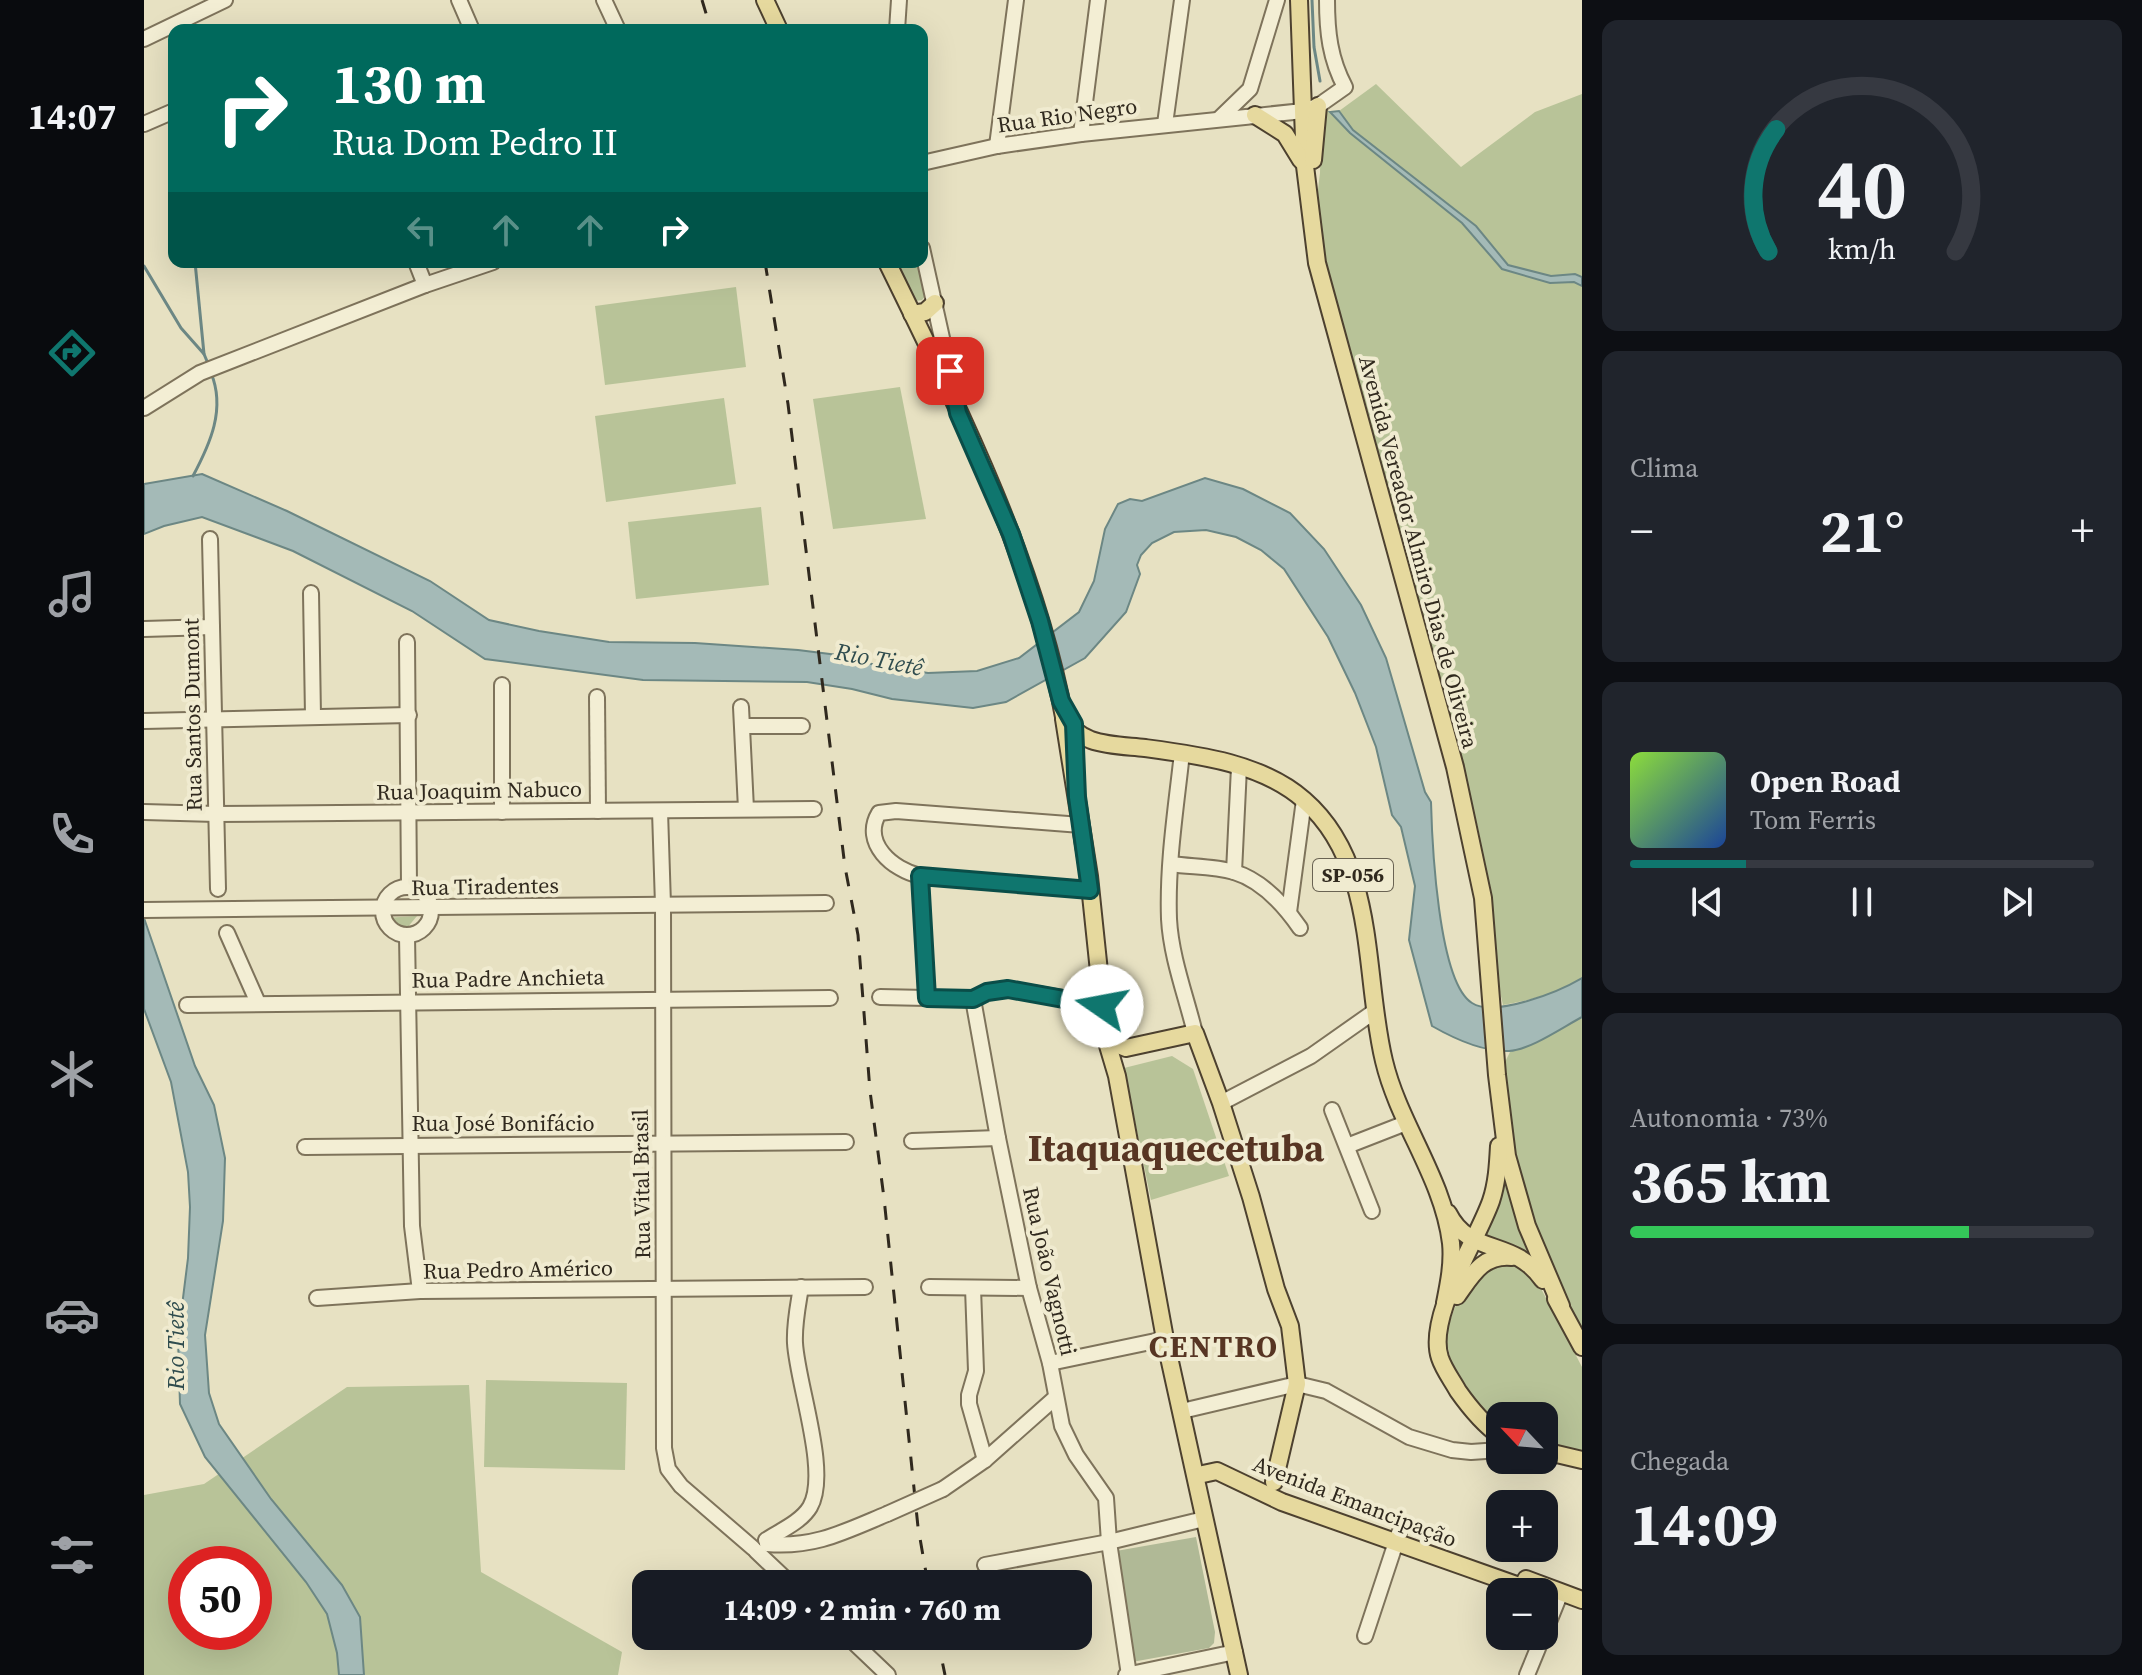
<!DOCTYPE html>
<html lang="pt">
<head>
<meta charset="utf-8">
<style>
  body { margin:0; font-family:"Source Serif 4",serif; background:#20242c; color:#f1f3f6; height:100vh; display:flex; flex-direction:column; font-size:30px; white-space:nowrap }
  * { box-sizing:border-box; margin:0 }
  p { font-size:26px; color:#9ea1a6 }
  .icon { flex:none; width:44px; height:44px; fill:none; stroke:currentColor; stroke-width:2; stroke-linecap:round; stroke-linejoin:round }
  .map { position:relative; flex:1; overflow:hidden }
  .side { display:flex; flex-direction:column; gap:20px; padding:20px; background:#0d0f14; width:560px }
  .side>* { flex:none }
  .guide { position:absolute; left:24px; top:24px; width:760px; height:244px; border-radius:16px; box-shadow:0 8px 32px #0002; background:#00695c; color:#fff; overflow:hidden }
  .needle { width:52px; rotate:296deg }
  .fabs { position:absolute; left:1342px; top:1402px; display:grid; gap:16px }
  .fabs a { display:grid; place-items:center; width:72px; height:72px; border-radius:16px; background:#171b24; box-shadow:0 8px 32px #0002; font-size:40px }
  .speed { position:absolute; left:24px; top:1546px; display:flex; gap:16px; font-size:40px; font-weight:700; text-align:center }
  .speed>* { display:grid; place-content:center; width:104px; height:104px; border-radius:50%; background:#171b24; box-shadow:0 8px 32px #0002; line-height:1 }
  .speed .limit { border:12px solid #d22; background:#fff; color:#111 }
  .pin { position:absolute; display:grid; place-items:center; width:68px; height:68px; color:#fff; margin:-34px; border-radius:16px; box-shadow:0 4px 12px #0006 }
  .me { position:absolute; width:88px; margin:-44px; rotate:282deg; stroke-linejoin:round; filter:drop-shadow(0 0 6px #0008) }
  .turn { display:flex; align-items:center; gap:28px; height:168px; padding:0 32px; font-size:36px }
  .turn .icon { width:104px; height:104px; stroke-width:2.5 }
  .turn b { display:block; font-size:56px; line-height:68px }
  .lanes { display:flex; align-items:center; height:76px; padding:0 32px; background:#0003; justify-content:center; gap:40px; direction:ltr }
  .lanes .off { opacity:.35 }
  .big { font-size:60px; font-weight:700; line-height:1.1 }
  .side .card { flex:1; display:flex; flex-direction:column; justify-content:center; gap:12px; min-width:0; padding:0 28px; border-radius:16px; background:#20242c }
  .side .dial { align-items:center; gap:0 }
  .dial svg { height:208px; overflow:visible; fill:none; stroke:#363941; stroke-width:7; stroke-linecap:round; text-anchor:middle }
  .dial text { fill:#f1f3f6; stroke:none }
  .song { display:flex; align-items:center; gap:24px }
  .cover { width:96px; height:96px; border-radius:12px; background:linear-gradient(135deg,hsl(90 70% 55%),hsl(220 70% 35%)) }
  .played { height:8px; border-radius:4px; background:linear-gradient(90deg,#0f766e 25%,#363941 25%) }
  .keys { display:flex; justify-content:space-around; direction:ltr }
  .heat { display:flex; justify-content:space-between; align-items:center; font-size:44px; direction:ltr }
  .charge { height:12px; border-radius:6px; background:linear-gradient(90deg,#34c759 73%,#363941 0) }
  .trip { position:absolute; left:488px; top:1570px; width:460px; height:80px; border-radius:16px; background:#171b24; box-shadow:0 8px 32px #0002; font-weight:700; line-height:80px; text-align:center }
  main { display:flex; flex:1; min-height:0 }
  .dock { display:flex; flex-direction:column; width:144px; justify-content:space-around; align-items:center; background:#090b0e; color:#9ea1a6 }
  .dock .icon { width:56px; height:56px }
  .dock .on { color:#0f766e }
  .dock b { font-size:36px; color:#f1f3f6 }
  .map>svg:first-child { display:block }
  .green { fill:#b8c398; fill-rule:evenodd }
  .cemetery { fill:#b0b996 }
  .water { fill:#a4bab7; stroke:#6c8784; stroke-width:2 }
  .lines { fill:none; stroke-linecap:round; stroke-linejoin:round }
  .stream { stroke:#6c8784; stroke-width:3 }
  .minor-casing { stroke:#7e735b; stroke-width:18 }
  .major-casing { stroke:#4d412f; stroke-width:20 }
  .minor { stroke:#f3eed4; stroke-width:14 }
  .major { stroke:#e6d99e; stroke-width:16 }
  .rail { stroke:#30291e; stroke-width:3; stroke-dasharray:14 14; stroke-linecap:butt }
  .minor-bridge-casing { stroke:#7e735b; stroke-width:18; stroke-linecap:butt }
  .minor-bridge { stroke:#f3eed4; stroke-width:14 }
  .route-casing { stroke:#0a4d48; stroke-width:20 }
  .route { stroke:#0f766e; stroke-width:14 }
  .labels { text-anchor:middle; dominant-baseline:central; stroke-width:8; stroke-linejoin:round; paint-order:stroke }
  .shield { fill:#f0ebd0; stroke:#6a6353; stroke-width:2 }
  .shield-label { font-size:20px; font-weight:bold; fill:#30291e }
  .street-label { font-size:22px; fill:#30291e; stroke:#f0ebd0 }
  .water-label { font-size:24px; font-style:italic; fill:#2f4c4e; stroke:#f0ebd0 }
  .district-label { font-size:30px; font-weight:bold; letter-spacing:2px; fill:#573523; stroke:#f0ebd0 }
  .town-label { font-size:38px; font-weight:bold; fill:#573523; stroke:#f0ebd0 }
</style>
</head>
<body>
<main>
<nav class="dock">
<b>14:07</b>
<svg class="icon on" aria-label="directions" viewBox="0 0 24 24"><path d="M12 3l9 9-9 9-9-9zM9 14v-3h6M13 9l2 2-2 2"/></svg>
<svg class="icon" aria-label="music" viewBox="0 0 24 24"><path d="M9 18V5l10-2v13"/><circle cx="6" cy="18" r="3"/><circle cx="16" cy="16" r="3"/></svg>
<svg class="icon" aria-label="phone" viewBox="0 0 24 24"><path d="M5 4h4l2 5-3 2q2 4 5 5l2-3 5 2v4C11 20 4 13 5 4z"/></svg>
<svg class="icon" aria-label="climate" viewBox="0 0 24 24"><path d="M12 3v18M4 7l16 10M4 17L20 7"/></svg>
<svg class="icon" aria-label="car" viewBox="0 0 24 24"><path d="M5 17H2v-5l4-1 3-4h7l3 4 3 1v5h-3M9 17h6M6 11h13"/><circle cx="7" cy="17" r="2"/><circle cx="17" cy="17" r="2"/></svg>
<svg class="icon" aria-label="filters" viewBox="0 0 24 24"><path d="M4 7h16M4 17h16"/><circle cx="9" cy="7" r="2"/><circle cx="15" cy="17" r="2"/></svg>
</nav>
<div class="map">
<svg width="1438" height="1675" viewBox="0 0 1438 1675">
  <rect width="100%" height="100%" fill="#e7e1c2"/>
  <!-- green -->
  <g class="green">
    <polygon points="1232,84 1317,167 1391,112 1438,94 1438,277 1431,274 1407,276 1364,265 1332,226 1209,130 1195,111"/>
    <path d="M1183,109L1206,133L1318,223L1358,269L1406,283L1430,282L1438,286V978C1413,993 1388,1000 1359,1005L1354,983L1342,871L1334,828L1193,310L1171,214L1176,173L1177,118Z"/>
    <polygon points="753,262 774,262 782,295 778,300 772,301"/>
    <polygon points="592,287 602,367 461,385 451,306"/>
    <polygon points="756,387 782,519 689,529 669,399"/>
    <polygon points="580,398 592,484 462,502 451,416"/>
    <polygon points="617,507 625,585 492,599 484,522"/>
    <polygon points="273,916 263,928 255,930 240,918"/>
    <polygon points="1438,1017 1438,1329 1418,1294 1376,1191 1358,1068 1366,1052 1395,1041"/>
    <polygon points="1028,1056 1049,1069 1085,1176 1007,1200 980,1068"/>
    <polygon points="1356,1170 1384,1254 1332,1240"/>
    <polygon points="1362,1258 1391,1277 1438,1367 1438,1453 1400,1447 1400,1416 1356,1416 1356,1432 1342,1418 1307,1361 1301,1335 1311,1307 1334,1274"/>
    <polygon points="342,1380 483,1383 481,1470 340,1467"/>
    <path d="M325,1385L337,1572L478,1652L474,1675H0V1495L60,1484L203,1387ZM42,1564H110V1632H42Z"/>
  </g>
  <!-- cemetery -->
  <polygon class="cemetery" points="1052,1537 1071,1632 1070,1643 1065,1648 988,1662 972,1551"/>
  <!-- water -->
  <g class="water">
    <polygon points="1195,111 1209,130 1332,226 1364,265 1407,276 1431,274 1438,277 1438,286 1430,282 1406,283 1358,269 1318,223 1206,133 1186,112"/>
    <path d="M58,474L143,511L286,581L345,620L395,631L465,642L551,643L654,650L694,655L722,663L784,673L833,671L875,658L935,612L950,581L961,529L974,504L986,499L998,501L1061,478L1099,489L1146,513L1180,549L1217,605L1242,658L1281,792L1287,802C1288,841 1294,982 1328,1003C1351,1018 1416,991 1438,978V1017C1419,1027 1386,1050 1365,1051C1340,1052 1309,1038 1288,1026L1265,940L1271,886L1257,827L1248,815L1232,747L1211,693L1184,637L1140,569L1117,550L1092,537L1062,530L1030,532L1008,543L997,555L993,565L996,574L982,612L941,658L862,702L829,708L748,699L708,689L663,682L499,680L341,659L268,611L149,551L58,517L20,526L0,534V484Z"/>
    <polygon points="0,918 51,1066 70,1105 81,1158 79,1221 61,1335 65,1393 75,1424 127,1499 198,1585 216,1617 220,1675 195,1675 193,1653 183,1614 162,1582 61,1457 36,1404 34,1338 44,1258 46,1207 44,1172 27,1082 0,1009"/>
  </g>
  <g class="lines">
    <!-- stream -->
    <g class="stream">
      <polyline points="1168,0 1170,47 1176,81"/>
      <polyline points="51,262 60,354"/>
      <polyline points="0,266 37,328 60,354 65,366"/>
      <path d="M49,476C66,444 82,409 67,373"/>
    </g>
    <!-- minor casing -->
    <g class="minor-casing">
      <g id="minor">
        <polyline points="315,0 328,30"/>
        <polyline points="460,0 474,30"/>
        <polyline points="753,30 755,0"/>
        <polyline points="0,39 81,0"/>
        <polyline points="1076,118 1106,89 1133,0"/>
        <polyline points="0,124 30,111"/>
        <polyline points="1021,124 1038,0"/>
        <polyline points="937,134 954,0"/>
        <polyline points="853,146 872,0"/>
        <path d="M778,163L853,146L937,134L1159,111L1174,106L1201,87C1186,59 1183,32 1183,0"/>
        <polyline points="778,248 810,392"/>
        <polyline points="272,262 281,285"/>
        <polyline points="0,408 56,373 281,285 349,262"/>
        <polyline points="66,539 74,889"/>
        <polyline points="167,593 169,716"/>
        <polyline points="0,629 68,627"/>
        <polyline points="263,642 265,886"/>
        <polyline points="453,697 454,811"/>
        <polyline points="597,707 602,809"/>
        <polyline points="0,721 265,715"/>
        <polyline points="599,726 658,726"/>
        <path d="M1038,753C1032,808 1023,864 1025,919C1027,957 1042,996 1051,1033"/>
        <polyline points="516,811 519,905 520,1448 524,1469 537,1486 609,1548"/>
        <polyline points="0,812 72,814 670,809"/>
        <polyline points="358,812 358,685"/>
        <path d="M1027,864C1047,867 1070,866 1090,872C1117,880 1140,905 1156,928"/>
        <polyline points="1090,872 1095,767"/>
        <polyline points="776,876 946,890"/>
        <circle cx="263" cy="911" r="24"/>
        <polyline points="0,910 682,903"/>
        <polyline points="1145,912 1160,800"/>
        <polyline points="83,933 114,1003"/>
        <polyline points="263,936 268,1226 276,1291"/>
        <polyline points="736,997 829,999 843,992 864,989 954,1004"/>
        <path d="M783,998L776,876C749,870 717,843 735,813L752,811L937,825"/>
        <polyline points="829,999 854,1138 885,1288 906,1363 918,1426 932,1455 962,1498 965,1542 985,1675"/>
        <polyline points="43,1005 686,998"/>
        <polyline points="1077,1103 1167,1056 1231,1011"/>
        <polyline points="1188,1110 1228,1211"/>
        <polyline points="768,1141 854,1138"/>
        <polyline points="1203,1146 1262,1123"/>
        <polyline points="161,1147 702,1142"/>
        <polyline points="785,1287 885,1288"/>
        <polyline points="829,1288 832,1371 825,1395 825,1404 841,1460"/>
        <polyline points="173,1298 276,1291 721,1287"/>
        <polyline points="906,1363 1021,1339"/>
        <polyline points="1038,1411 1153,1384 1182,1391 1265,1437 1308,1450 1327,1452 1356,1450"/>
        <polyline points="799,1489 841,1460 911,1398"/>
        <path d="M622,1540C636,1531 657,1522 666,1507C686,1473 653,1383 651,1343C650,1324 654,1306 657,1287"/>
        <path d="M623,1544C670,1548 700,1532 743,1514"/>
        <polyline points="612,1551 647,1584"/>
        <polyline points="841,1565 965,1542 1060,1519"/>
        <polyline points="1400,1634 1417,1592"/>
        <polyline points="703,1636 744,1675"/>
        <polyline points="1221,1636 1255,1533"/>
        <polyline points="982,1675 1091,1652"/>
        <polyline points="1383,1675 1399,1636"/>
      </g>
    </g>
    <!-- major casing -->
    <g class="major-casing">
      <g id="major">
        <polyline points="621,0 635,30"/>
        <polyline points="1155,0 1161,166 1173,263 1311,767 1339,898 1353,1075 1363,1156 1383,1226 1417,1306"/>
        <polyline points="1111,115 1141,134 1157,160"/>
        <polyline points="1169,160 1174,106"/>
        <path d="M743,262C813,405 891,560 920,717C927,728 934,735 947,740C964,746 983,746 1001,748C1054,755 1118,763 1160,800C1234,864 1219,975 1240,1061C1255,1124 1299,1178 1307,1243C1309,1263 1305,1283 1301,1303"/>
        <polyline points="768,314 781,312 791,303"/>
        <polyline points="920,719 945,876 956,981 954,1012 973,1076 1021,1339 1095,1675"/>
        <polyline points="958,985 965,1006 970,1039 972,1044 982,1048 1051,1033 1077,1103 1107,1197 1132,1289 1146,1326 1153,1384 1130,1482"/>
        <path d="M1355,1146C1354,1165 1353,1183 1347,1201C1333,1241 1282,1317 1296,1358C1300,1370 1308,1380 1314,1391C1326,1408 1339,1424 1356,1436"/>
        <path d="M1304,1213C1326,1257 1369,1237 1399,1280"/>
        <path d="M1313,1296C1328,1275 1339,1254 1368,1257"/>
        <polyline points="1412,1299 1438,1347"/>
        <polyline points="1400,1451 1438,1460"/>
        <polyline points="1059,1474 1073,1471 1138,1502 1392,1592"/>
        <polyline points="1382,1579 1438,1600"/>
      </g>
    </g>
    <!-- minor -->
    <use href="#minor" class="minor"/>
    <!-- major -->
    <use href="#major" class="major"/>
    <!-- rail -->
    <g class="rail">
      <polyline points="558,0 567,30"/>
      <polyline points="621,262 644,404 701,867 714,935 726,1091 740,1198 774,1527 784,1584"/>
      <polyline points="793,1636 801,1675"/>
    </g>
    <!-- minor-bridge casing -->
    <g class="minor-bridge-casing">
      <polyline id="minor-bridge" points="743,1514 799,1489"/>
    </g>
    <!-- minor-bridge -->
    <use href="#minor-bridge" class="minor-bridge"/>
  </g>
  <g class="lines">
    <!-- route casing -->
    <g class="route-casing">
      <polyline id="route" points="806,371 814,413 867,534 896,621 917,701 930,724 933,797 946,890 776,876 783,998 829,999 843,992 864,989 958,1006"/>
    </g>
    <!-- route -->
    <use href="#route" class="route"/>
  </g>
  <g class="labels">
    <!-- shield labels -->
    <rect class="shield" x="1169" y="859" width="80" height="32" rx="6"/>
    <g class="shield-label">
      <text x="1209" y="875">SP-056</text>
    </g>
    <!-- street labels -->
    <g class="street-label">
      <text transform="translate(923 115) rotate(-8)">Rua Rio Negro</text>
      <text transform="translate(1275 552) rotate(75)">Avenida Vereador Almiro Dias de Oliveira</text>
      <text transform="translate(48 715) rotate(-91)">Rua Santos Dumont</text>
      <text transform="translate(335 790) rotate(-1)">Rua Joaquim Nabuco</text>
      <text transform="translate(341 886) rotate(-1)">Rua Tiradentes</text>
      <text transform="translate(364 978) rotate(-1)">Rua Padre Anchieta</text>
      <text x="359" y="1123">Rua José Bonifácio</text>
      <text transform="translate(497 1184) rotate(-91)">Rua Vital Brasil</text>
      <text transform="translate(374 1269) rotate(-1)">Rua Pedro Américo</text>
      <text transform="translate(906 1271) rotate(77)">Rua João Vagnotti</text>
      <text transform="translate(1211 1501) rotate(21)">Avenida Emancipação</text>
    </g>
    <!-- water labels -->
    <g class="water-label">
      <text transform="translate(735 659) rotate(11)">Rio Tietê</text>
      <text transform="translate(31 1346) rotate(-90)">Rio Tietê</text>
    </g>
    <!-- district labels -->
    <g class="district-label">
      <text x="1070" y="1346">CENTRO</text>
    </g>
    <!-- town labels -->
    <g class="town-label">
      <text x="1032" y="1148">Itaquaquecetuba</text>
    </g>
  </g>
</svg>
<div class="fabs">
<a><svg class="needle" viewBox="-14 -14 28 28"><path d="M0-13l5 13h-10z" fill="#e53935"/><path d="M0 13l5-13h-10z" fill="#9ea1a6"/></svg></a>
<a>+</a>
<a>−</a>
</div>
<div class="speed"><div class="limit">50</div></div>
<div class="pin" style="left:806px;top:371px;background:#d93025"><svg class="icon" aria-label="arrive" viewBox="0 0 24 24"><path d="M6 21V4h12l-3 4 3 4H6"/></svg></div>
<svg class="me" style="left:958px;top:1006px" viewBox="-20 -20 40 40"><circle r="19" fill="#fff"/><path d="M0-13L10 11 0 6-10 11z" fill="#0f766e"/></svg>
<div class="trip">14:09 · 2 min · 760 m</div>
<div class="guide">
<div class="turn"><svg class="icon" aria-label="right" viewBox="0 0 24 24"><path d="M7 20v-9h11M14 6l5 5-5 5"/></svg><div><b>130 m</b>Rua Dom Pedro II</div></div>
<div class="lanes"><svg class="icon off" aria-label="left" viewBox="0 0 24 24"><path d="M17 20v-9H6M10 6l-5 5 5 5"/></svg><svg class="icon off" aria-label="ahead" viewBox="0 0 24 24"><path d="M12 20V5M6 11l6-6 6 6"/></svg><svg class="icon off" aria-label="ahead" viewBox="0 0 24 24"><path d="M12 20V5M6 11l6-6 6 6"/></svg><svg class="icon" aria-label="right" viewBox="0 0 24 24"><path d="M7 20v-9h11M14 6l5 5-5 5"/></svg></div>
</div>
</div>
<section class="side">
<div class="card dial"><svg viewBox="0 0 100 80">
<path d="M14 69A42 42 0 1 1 86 69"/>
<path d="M14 69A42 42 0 0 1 17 22" stroke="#0f766e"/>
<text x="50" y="56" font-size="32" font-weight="700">40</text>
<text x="50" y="72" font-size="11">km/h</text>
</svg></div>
<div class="card"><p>Clima</p>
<div class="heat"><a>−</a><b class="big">21°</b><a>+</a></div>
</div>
<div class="card">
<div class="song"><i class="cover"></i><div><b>Open Road</b><p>Tom Ferris</p></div></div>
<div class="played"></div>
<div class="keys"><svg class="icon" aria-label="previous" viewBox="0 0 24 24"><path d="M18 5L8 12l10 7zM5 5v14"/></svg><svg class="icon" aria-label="pause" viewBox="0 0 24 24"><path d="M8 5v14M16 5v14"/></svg><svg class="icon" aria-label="next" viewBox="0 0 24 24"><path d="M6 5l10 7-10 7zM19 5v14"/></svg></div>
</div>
<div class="card"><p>Autonomia · 73%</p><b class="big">365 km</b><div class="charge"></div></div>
<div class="card"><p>Chegada</p><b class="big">14:09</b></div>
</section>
</main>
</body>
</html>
